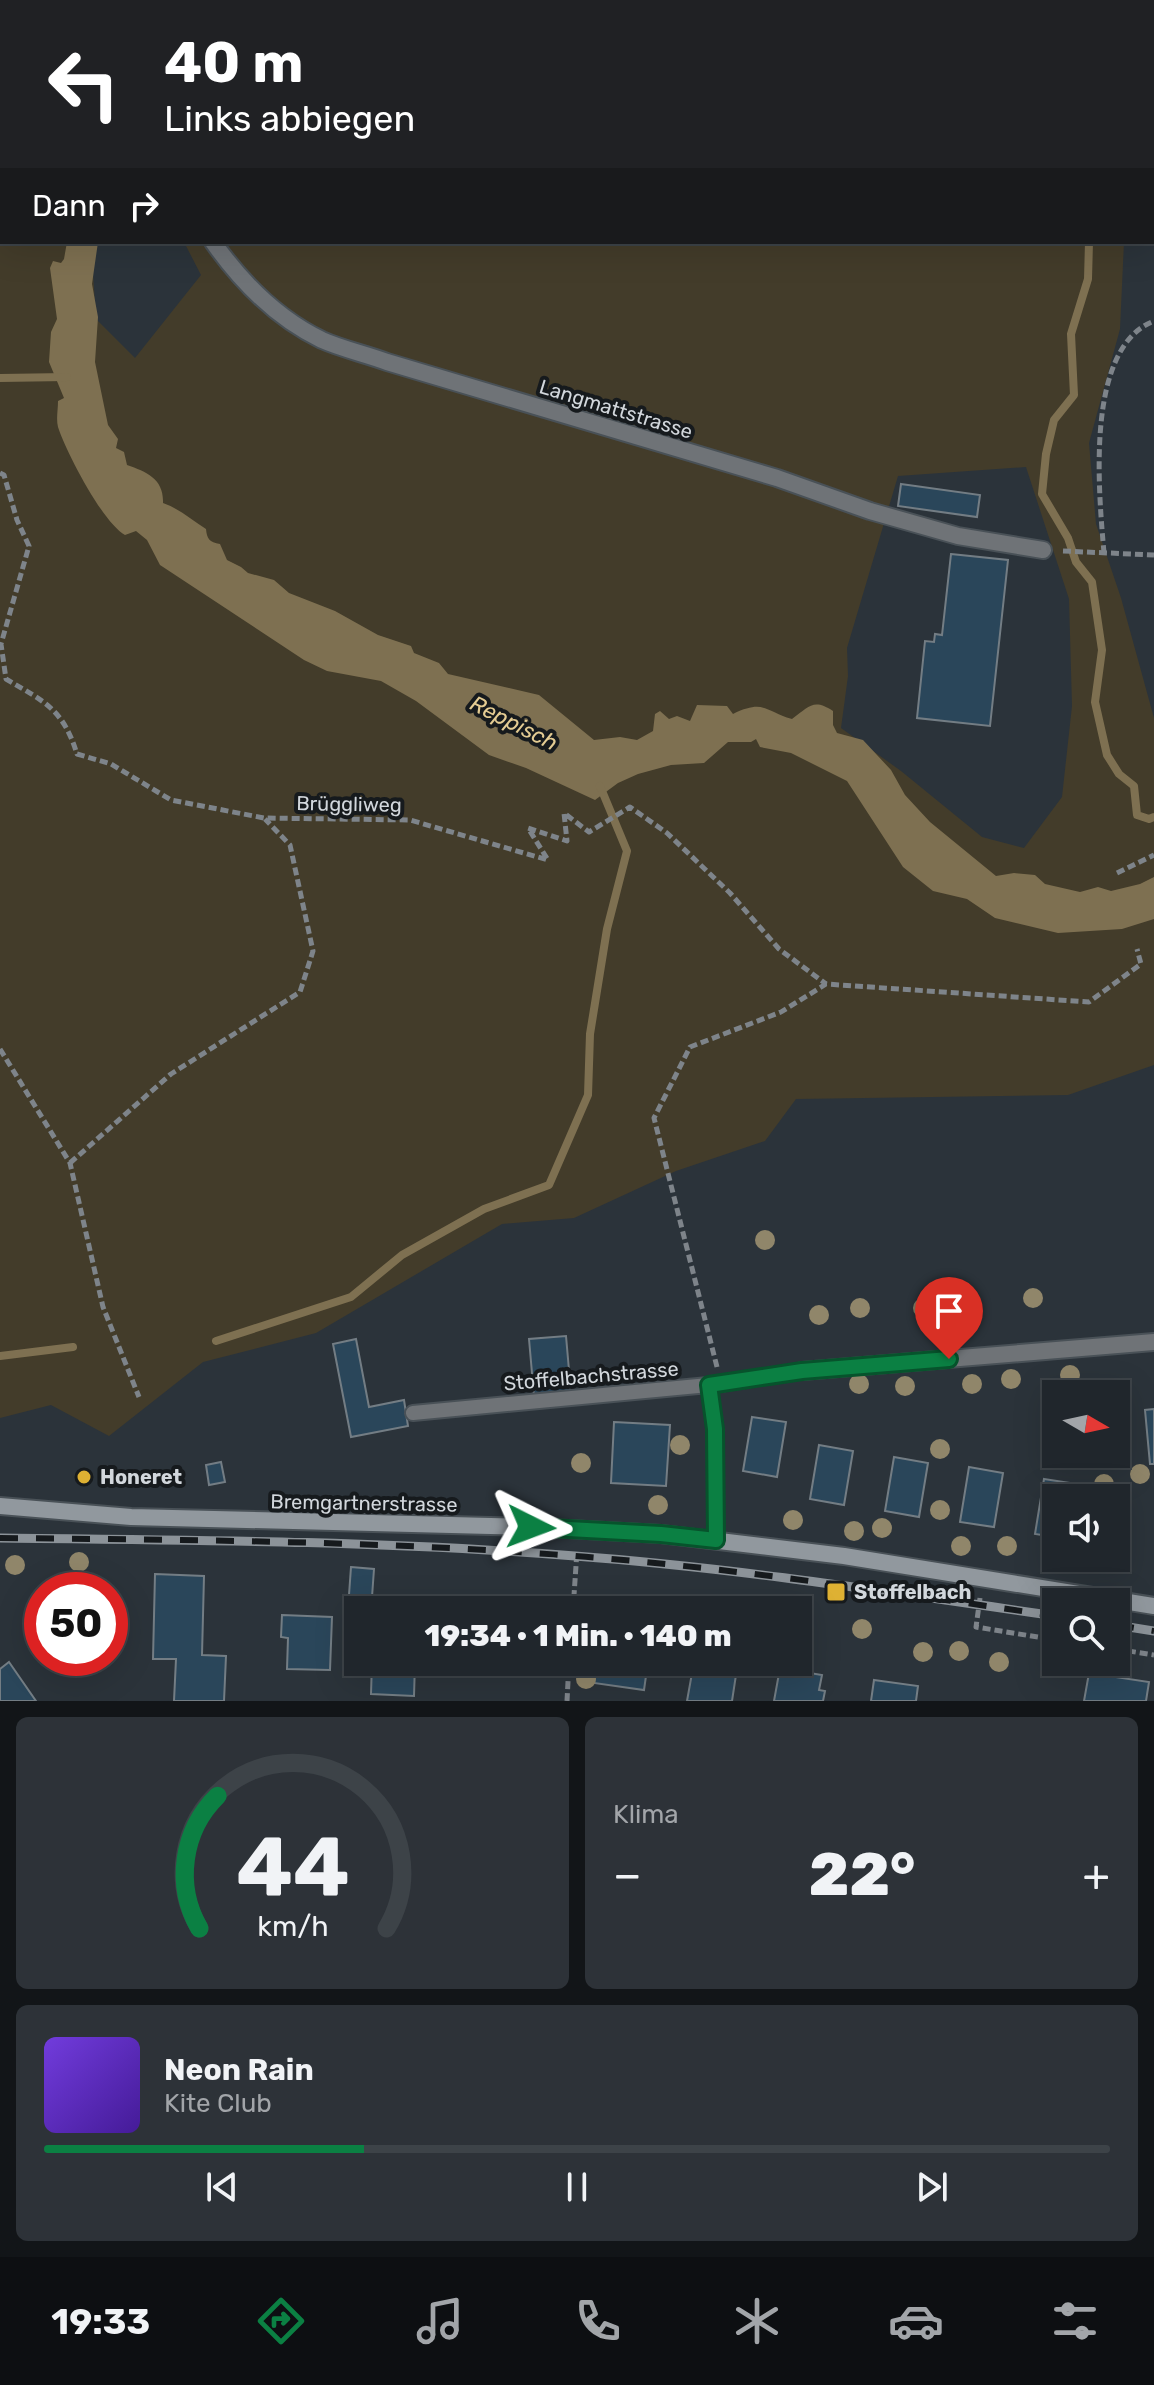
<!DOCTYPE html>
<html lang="de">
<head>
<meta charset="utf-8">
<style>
  body { margin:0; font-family:Rubik,sans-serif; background:#2d3238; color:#f1f3f6; height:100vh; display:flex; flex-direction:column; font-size:30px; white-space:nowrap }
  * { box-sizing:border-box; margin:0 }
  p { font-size:26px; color:#a2a5a9 }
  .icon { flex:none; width:44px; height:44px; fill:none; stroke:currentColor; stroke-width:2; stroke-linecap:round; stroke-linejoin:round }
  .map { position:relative; height:1701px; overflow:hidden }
  .sheet { display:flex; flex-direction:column; gap:16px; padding:16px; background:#121518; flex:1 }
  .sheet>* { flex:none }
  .guide { position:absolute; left:0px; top:0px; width:1154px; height:244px; box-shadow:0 8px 32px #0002,0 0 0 2px #3d4348; background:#202124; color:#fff; overflow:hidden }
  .needle { width:52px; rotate:99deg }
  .fabs { position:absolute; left:1042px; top:1380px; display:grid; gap:16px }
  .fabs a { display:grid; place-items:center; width:88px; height:88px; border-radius:0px; background:#20262c; box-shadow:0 8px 32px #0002,0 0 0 2px #3d4348; font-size:40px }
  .speed { position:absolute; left:24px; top:1572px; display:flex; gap:16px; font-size:40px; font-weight:700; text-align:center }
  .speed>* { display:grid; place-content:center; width:104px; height:104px; border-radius:50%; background:#20262c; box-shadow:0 8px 32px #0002,0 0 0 2px #3d4348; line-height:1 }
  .speed .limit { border:12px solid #d22; background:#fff; color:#111 }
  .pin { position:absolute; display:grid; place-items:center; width:68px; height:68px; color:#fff; margin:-82px -34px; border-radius:50% 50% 50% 0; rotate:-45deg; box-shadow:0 0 8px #0007 }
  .pin .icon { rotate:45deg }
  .me { position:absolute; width:88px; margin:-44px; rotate:93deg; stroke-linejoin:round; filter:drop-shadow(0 0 6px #0008) }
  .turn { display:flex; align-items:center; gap:28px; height:168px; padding:0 32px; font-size:36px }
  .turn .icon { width:104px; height:104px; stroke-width:2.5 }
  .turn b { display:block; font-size:56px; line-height:68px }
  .then { display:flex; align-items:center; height:76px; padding:0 32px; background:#0003; gap:16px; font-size:30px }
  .big { font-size:60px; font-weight:800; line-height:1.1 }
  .sheet .card { flex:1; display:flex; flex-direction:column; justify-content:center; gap:12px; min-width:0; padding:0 28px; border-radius:12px; background:#2d3238 }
  .sheet .dial { align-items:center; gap:0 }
  .dial svg { height:208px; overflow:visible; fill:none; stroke:#3d4348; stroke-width:7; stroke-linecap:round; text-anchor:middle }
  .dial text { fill:#f1f3f6; stroke:none }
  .song { display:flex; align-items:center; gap:24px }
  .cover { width:96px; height:96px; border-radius:12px; background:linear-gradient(135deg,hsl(260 70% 55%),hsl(260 70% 35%)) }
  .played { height:8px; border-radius:4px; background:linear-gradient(90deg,#0b8043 30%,#3d4348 30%) }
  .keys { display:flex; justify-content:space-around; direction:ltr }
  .heat { display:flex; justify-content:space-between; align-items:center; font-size:44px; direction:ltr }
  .sheet .tiles { flex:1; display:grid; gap:16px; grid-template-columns:1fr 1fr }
  .card:last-child { grid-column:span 2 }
  .trip { position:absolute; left:344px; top:1596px; width:468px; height:80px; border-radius:0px; background:#20262c; box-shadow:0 8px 32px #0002,0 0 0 2px #3d4348; font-weight:800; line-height:80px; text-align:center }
  .tabs { display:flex; height:128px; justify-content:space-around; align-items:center; background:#0d0f12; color:#a2a5a9 }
  .tabs .icon { width:56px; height:56px }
  .tabs .current { color:#0b8043 }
  .tabs b { font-size:36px; color:#f1f3f6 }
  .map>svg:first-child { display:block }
  .green { fill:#433c2a; fill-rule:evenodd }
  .water { fill:#7e7051 }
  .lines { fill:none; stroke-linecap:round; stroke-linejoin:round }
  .stream { stroke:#7e7051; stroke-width:8 }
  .building { fill:#2a465a; stroke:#737d84; stroke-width:2 }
  .lane-casing { stroke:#495157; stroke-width:18 }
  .street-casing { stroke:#495157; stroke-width:20 }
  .secondary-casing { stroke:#495157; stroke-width:20 }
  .path { stroke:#7e848a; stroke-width:5; stroke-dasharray:8 4; stroke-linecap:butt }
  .lane { stroke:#6f7377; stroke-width:14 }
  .street { stroke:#6f7377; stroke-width:16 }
  .secondary { stroke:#91989e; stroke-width:16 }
  .rail-casing { stroke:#8c9399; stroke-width:9 }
  .rail { stroke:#161a1d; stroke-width:6; stroke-dasharray:18; stroke-linecap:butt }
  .tree { fill:#90866a }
  .route-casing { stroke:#07532c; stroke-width:20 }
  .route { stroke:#0b8043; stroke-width:14 }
  .poi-dot { fill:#deb133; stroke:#161a1d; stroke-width:3 }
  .labels { text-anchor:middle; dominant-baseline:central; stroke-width:8; stroke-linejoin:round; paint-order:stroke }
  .street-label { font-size:20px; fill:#d2d7dc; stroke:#161a1d }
  .poi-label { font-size:20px; font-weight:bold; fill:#d2d7dc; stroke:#161a1d; text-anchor:start }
  .water-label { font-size:22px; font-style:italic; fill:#e4cc93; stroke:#161a1d }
</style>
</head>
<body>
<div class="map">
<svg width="1154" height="1701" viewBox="0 0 1154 1701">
  <rect width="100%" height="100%" fill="#2b333a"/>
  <!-- green -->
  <path class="green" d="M0,0H1006L1007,2H2V242H91L96,319L135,358L201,275L184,242H1124L1120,329L1089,443L1096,524L1121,598L1154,718V1065L1068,1095L796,1099L765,1141L676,1171L574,1218L502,1224L316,1333L203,1362L109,1436L51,1405L0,1418ZM1026,467L1069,599L1072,706L1062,797L1024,848L982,837L901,771L841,728L848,676L847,648L898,476Z"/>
  <!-- water -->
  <path class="water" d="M67,242H98L92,284L98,317L95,362L108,425L118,439L116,448L124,452L127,465C147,472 164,479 163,503C178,508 192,520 206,529C207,539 209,542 220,544L227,560L241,567L248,573L274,580L289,593L335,611L378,635L411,646L414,653L439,663L448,674L539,695L594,740L620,737L637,740L653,731L655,714L660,711L669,719L677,716L690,721L697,705L727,706L733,714C764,699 765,711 792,719C809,707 813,698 833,711V725L837,733L863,740L891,770L905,795L930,822L996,876L1014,873L1035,875L1045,884L1080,892L1098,887L1111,891L1140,884L1154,877V919L1122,929L1058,933L995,918L967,899L933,891L903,867L847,781L791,753L760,747L756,739L751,742H728L704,763L671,765L638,774L618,783L595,800L526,768L489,755L416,701L381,681L327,671L304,660L160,565L147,540L136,531L125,535C103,523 66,452 58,427C56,419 58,410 58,401L64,398L49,362L51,332L57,319L50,268L53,261L61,263L64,259Z"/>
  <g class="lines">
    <!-- stream -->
    <g class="stream">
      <polyline points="948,0 949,2"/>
      <polyline points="1089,242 1088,279 1071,334 1074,395 1054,420 1046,454 1042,494 1068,538 1076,562 1092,582 1102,650 1095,702 1107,755 1119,774 1134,786 1137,815 1149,819 1154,817"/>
      <polyline points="0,378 67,377"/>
      <polyline points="216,1341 351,1297 402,1255 484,1209 549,1185 588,1095 590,1034 607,929 627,851 600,786"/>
      <polyline points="0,1356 73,1347"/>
    </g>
  </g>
  <!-- building -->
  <g class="building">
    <polygon points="901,484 980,495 977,517 898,506"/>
    <polygon points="951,554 1008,560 990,726 917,718 925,641 934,642 935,634 942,635"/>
    <polygon points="566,1336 571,1393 534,1396 529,1339"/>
    <polygon points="356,1339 369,1407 404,1400 408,1426 351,1437 333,1344"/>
    <polygon points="1154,1409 1154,1464 1150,1464 1145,1410"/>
    <polygon points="752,1417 786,1422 777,1477 743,1471"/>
    <polygon points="614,1422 670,1425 666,1486 611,1483"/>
    <polygon points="819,1445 853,1451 844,1505 810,1499"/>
    <polygon points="894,1457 928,1463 919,1517 885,1511"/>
    <polygon points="221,1462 225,1482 209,1485 206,1465"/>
    <polygon points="969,1467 1003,1473 994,1527 960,1522"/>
    <polygon points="1044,1479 1077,1484 1075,1498 1056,1498 1056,1537 1035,1534"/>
    <polygon points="351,1567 374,1569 372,1597 349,1595"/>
    <polygon points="155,1574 204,1576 202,1655 226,1656 224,1701 174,1701 176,1659 153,1659"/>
    <polygon points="282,1615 332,1617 330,1670 287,1669 288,1638 281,1637"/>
    <polygon points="9,1662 36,1701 0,1701 0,1669"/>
    <polygon points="372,1662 415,1662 414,1696 371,1694"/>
    <polygon points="597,1662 648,1662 644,1690 594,1683"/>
    <polygon points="694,1662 738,1662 732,1701 687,1701"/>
    <polygon points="780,1668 822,1675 819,1690 825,1691 823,1701 774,1701"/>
    <polygon points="1089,1673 1149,1682 1146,1701 1084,1701"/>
    <polygon points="874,1680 918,1686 916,1701 871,1701"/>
  </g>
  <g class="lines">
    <!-- lane casing -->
    <g class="lane-casing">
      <g id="lane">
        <polyline points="709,1385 715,1429 716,1540"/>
        <polyline points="413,1413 719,1384 802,1371"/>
      </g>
    </g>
    <!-- street casing -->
    <g class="street-casing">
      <g id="street">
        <polyline points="139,0 139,2"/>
        <path d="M213,242C242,283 276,318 322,340C342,349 366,354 387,362L777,478L870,511L958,536L1043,550"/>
        <polyline points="802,1371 1154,1342"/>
      </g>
    </g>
    <!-- secondary casing -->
    <g class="secondary-casing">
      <polyline id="secondary" points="0,1506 131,1517 531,1527 661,1534 844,1556 1154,1606"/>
    </g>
    <!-- path -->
    <g class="path">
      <path d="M0,473L4,475L17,520L29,546L1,644L6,679C45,702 63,709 77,754L111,764L171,800L264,818L410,820L548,860L528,828L567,841L564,813L589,832L630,807L667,833L730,893L779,949L826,984"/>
      <polyline points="1063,551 1154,555"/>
      <path d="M1104,553C1099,494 1084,348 1154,321"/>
      <polyline points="1117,873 1154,855"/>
      <polyline points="0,1049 70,1163 103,1307 139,1397"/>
      <polyline points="70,1163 171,1074 300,992 313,951 290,845 265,819"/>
      <polyline points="717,1367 654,1118 690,1047 781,1012 826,984 1089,1002 1141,964 1137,949"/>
      <polyline points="980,1598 976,1627 1056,1640"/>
      <polyline points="573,1610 577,1551"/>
      <polyline points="1116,1649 1154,1655"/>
      <polyline points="567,1701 569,1662"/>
    </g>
    <!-- lane -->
    <use href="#lane" class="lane"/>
    <!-- street -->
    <use href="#street" class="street"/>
    <!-- secondary -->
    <use href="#secondary" class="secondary"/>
    <!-- rail casing -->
    <g class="rail-casing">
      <g id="rail">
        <path d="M0,1538C192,1540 384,1541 575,1556C736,1568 896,1593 1056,1616"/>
        <polyline points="1116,1625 1154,1631"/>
      </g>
    </g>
    <!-- rail -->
    <use href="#rail" class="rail"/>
  </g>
  <!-- trees -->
  <g class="tree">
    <circle cx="765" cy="1240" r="10"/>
    <circle cx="1033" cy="1298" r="10"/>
    <circle cx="860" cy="1308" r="10"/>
    <circle cx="923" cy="1308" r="10"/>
    <circle cx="819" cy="1315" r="10"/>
    <circle cx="1070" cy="1375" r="10"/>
    <circle cx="1011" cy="1379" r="10"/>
    <circle cx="859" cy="1384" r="10"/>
    <circle cx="972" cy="1384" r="10"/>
    <circle cx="905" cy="1386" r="10"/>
    <circle cx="680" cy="1445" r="10"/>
    <circle cx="940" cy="1449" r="10"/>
    <circle cx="581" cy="1463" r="10"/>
    <circle cx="1140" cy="1474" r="10"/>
    <circle cx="1104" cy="1484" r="10"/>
    <circle cx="658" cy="1505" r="10"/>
    <circle cx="940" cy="1510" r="10"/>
    <circle cx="793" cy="1520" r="10"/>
    <circle cx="882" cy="1528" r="10"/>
    <circle cx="854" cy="1531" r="10"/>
    <circle cx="961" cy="1546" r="10"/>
    <circle cx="1007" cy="1546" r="10"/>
    <circle cx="79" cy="1562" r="10"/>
    <circle cx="15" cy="1565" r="10"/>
    <circle cx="862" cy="1629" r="10"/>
    <circle cx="959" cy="1651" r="10"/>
    <circle cx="923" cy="1652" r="10"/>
    <circle cx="999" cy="1662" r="10"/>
    <circle cx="586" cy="1679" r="10"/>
  </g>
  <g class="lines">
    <!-- route casing -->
    <g class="route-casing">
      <polyline id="route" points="531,1527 661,1534 716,1540 715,1429 709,1385 802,1371 949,1359"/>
    </g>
    <!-- route -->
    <use href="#route" class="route"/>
  </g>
  <!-- markers -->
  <g class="poi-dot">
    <circle cx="84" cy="1477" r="8"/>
    <rect x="826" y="1582" width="20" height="20" rx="4"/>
  </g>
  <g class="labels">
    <!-- street labels -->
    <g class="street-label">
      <text transform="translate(616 409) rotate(17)">Langmattstrasse</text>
      <text transform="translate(349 804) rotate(1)">Brüggliweg</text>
      <text transform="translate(591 1376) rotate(-5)">Stoffelbachstrasse</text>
      <text transform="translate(364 1503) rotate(1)">Bremgartnerstrasse</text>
    </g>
    <!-- poi labels -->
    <g class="poi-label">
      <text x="100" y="1477">Honeret</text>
      <text x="854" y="1592">Stoffelbach</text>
    </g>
    <!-- water labels -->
    <g class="water-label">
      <text transform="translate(514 723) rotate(27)">Reppisch</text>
    </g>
  </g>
</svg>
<div class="fabs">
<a><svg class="needle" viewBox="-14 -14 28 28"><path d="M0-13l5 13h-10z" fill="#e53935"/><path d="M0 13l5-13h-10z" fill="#a2a5a9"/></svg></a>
<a><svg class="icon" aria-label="sound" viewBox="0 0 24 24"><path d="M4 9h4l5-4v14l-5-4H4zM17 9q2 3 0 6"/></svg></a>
<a><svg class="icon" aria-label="search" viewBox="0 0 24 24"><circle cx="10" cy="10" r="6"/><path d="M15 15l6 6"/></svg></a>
</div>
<div class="speed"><div class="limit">50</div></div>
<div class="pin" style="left:949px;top:1359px;background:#d93025"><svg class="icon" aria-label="arrive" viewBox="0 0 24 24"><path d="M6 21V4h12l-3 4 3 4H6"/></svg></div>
<svg class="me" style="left:531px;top:1527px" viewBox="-20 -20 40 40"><path d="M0-17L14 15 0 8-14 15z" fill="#0b8043" stroke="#fff" stroke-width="4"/></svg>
<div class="trip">19:34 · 1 Min. · 140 m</div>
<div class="guide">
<div class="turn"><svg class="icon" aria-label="left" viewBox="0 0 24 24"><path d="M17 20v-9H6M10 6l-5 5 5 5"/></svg><div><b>40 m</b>Links abbiegen</div></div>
<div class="then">Dann<svg class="icon" aria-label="right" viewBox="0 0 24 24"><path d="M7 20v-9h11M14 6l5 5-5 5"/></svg></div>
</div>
</div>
<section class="sheet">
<div class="tiles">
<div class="card dial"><svg viewBox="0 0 100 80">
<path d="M14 69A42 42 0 1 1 86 69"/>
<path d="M14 69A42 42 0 0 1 21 18" stroke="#0b8043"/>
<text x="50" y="56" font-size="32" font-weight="700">44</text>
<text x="50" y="72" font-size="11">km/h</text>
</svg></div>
<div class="card"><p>Klima</p>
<div class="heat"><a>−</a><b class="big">22°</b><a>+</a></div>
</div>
<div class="card">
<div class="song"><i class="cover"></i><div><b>Neon Rain</b><p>Kite Club</p></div></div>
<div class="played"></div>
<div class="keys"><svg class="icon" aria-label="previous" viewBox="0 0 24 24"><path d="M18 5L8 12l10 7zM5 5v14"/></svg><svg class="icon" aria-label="pause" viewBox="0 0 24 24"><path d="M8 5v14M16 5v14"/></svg><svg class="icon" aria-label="next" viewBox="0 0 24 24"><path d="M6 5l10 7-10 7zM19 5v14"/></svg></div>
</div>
</div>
</section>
<nav class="tabs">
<b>19:33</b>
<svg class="icon current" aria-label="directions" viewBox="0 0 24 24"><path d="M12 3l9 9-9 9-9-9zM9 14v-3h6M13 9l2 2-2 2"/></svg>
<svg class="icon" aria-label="music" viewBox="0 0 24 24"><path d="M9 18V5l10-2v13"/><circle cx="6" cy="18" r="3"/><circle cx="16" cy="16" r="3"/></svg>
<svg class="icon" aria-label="phone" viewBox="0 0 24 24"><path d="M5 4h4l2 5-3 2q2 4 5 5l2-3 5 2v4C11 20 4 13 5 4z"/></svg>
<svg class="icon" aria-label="climate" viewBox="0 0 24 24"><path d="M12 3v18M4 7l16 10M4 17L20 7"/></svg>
<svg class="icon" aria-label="car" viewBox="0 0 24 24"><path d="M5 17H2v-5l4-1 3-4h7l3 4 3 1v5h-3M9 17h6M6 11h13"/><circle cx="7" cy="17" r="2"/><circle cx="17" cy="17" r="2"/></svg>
<svg class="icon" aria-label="filters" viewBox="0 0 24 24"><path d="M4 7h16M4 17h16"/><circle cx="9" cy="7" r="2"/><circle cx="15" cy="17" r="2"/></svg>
</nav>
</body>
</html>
